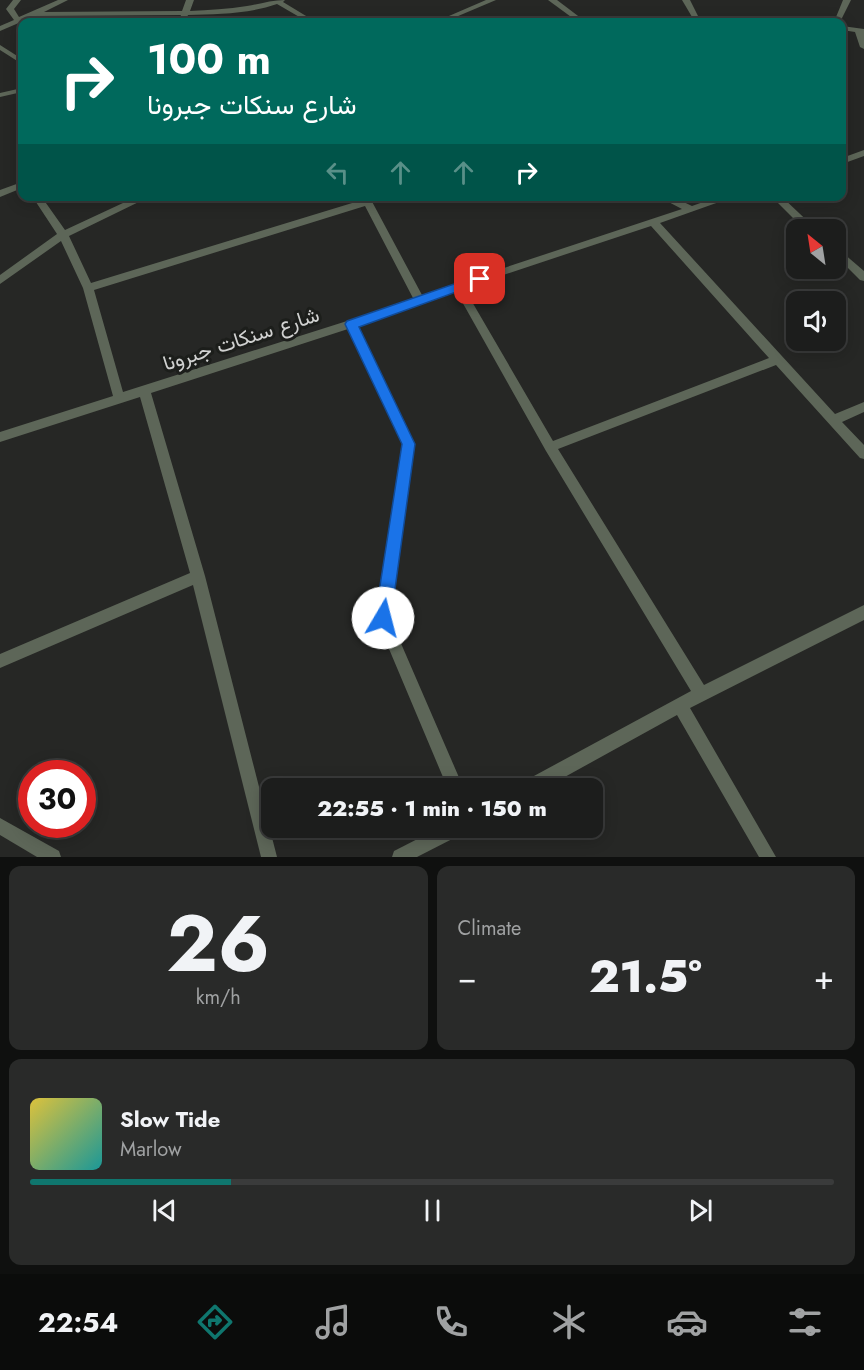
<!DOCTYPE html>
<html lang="en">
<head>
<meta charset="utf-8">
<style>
  body { margin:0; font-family:Jost,Vazirmatn,sans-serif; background:#292a29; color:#f1f3f6; height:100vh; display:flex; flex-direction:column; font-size:22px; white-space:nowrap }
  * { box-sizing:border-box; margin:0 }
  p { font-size:20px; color:#a0a2a3 }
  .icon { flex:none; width:33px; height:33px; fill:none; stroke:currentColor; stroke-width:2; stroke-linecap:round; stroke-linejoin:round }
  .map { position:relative; height:857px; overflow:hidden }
  .details { display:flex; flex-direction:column; gap:9px; padding:9px; background:#0f100f; flex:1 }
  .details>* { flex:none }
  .guide { position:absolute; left:18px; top:18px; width:828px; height:183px; border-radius:12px; box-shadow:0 3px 15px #0003,0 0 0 2px #3a3b3b; background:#00695c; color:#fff; overflow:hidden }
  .needle { width:39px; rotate:330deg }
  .controls { position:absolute; left:786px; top:219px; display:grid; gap:12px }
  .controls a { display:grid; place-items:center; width:60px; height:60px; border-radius:12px; background:#1c1d1c; box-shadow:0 3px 15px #0003,0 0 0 2px #3a3b3b; font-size:30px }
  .speed { position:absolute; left:18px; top:760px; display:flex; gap:12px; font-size:30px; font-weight:700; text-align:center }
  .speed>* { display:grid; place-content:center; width:78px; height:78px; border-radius:50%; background:#1c1d1c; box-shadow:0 3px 15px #0003,0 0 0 2px #3a3b3b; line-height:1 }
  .speed .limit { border:9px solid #d22; background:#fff; color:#111 }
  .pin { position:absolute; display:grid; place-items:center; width:51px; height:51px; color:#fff; margin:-26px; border-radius:12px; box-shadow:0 3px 9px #0006 }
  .me { position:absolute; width:66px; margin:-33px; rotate:8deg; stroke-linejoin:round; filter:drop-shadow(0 0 4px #0008) }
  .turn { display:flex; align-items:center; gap:21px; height:126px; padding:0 30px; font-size:27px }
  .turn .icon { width:78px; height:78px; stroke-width:2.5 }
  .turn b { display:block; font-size:42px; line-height:51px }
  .lanes { display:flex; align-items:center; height:57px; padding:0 30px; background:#0003; justify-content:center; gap:30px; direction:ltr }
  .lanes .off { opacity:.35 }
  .big { font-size:45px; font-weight:800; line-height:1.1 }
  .details .card { flex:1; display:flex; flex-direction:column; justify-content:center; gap:9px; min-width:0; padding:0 21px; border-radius:12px; background:#292a29 }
  .details .dial { align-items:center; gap:0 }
  .dial b { font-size:78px; line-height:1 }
  .song { display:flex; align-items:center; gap:18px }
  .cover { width:72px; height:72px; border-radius:9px; background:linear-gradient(135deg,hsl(50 70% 55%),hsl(180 70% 35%)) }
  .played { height:6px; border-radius:3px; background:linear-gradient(90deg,#0f766e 25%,#3a3b3b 25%) }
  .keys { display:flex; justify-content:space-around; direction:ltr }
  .heat { display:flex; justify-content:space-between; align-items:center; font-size:33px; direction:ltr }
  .details .tiles { flex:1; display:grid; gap:9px; grid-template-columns:1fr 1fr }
  .card:last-child { grid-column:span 2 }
  .trip { position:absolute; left:261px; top:778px; width:342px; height:60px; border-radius:12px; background:#1c1d1c; box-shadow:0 3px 15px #0003,0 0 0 2px #3a3b3b; font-weight:800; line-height:60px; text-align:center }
  .tab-bar { display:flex; height:96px; justify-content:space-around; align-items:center; background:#0b0c0b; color:#a0a2a3 }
  .tab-bar .icon { width:42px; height:42px }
  .tab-bar .active { color:#0f766e }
  .tab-bar b { font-size:27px; color:#f1f3f6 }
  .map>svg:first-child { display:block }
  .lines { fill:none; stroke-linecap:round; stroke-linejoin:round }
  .street { fill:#5d6658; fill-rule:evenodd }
  .route { fill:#1a73e8; stroke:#114b97; stroke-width:1.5 }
  .labels { text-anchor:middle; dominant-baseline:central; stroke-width:6; stroke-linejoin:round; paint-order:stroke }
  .street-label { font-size:21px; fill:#d0d1d0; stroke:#1c1e1b }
</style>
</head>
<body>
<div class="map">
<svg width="864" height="857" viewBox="0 0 864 857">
  <rect width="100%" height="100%" fill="#262725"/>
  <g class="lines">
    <!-- street -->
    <g class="street">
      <path d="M13,0H21L14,9L19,17L58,0H68L44,12L182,11L186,0H194L190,11C209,10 228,9 247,6C260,4 272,0 285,0L283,2L316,22H308L277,4C249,14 217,14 188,15L185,22H178L181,15L35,16L0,31V26L14,20L6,9Z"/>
      <polygon points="486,0 496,0 444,22 435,22"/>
      <polygon points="548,0 557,0 586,22 578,22"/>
      <polygon points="682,0 690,0 701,22 695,22"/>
      <polygon points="843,0 851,0 840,22 834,22"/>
      <polygon points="842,26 864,29 864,49 860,47 855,32 842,30"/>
      <polygon points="0,45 22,59 22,64 0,50"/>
      <polygon points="22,88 22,92 0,97 0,93"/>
      <polygon points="864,150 864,156 842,164 842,158"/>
      <polygon points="22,182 22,188 0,197 0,190"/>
      <path d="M32,196H41L65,230L138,196H151L69,236L91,283L362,200L360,196H369L422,295L682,209L657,196H671L692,206L720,196H736L660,223L835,414L864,402V412L842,422L864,445V459L860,458L776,365L558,449L704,685L864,605V620L690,708L776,857H759L677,715L543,789H519L521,783L691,691L546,451L456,291L357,326L414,444L390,618L464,789H448L376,618L402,444L348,329L151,393L205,576L277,857H261L193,585L0,668V654L190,573L140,397L0,442V432L113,396L83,288L61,241L0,284V275L57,234ZM365,206L413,298L347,321L123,392L94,290ZM651,226L769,358L553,441L464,288Z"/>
      <polygon points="771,196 781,196 817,230 805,230"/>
      <polygon points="836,247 864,271 864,281 860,280 836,256"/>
      <polygon points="0,818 59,851 61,857 37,857 0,835"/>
      <polygon points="439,828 464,828 462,834 417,857 392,857 394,851"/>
    </g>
  </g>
  <!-- route -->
  <polygon class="route" points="480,275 485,279 484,282 359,327 415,444 391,618 389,624 383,626 378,624 375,618 402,444 345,324 347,321"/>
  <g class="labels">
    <!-- street labels -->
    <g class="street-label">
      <text transform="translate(241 339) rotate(-18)">شارع سنكات جبرونا</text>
    </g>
  </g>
</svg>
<div class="controls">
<a><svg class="needle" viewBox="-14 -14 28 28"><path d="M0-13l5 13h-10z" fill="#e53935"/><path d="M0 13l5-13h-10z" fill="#a0a2a3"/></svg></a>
<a><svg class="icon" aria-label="sound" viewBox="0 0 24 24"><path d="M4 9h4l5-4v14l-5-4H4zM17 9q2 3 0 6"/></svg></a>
</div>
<div class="speed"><div class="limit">30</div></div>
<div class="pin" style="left:480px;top:279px;background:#d93025"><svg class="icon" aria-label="arrive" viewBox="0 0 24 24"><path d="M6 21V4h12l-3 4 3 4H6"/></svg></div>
<svg class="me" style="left:383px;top:618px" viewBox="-20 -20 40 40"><circle r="19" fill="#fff"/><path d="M0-13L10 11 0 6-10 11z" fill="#1a73e8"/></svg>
<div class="trip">22:55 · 1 min · 150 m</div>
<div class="guide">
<div class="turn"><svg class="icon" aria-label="right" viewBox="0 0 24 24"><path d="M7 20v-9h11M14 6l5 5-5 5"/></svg><div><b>100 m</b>شارع سنكات جبرونا</div></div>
<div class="lanes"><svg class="icon off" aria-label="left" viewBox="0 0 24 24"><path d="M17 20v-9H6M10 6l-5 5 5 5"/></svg><svg class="icon off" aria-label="ahead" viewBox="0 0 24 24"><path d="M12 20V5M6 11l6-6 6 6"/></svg><svg class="icon off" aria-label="ahead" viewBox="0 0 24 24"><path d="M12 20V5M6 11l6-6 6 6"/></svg><svg class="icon" aria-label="right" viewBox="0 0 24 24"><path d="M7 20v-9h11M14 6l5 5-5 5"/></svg></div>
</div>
</div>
<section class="details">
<div class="tiles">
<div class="card dial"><b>26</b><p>km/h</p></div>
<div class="card"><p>Climate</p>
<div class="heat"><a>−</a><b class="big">21.5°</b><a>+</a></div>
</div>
<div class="card">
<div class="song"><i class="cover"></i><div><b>Slow Tide</b><p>Marlow</p></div></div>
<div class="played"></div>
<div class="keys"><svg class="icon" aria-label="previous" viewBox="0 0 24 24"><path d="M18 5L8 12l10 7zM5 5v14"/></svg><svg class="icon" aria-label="pause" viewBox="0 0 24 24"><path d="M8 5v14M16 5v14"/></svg><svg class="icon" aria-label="next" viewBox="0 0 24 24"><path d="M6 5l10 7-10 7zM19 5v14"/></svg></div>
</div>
</div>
</section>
<nav class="tab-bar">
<b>22:54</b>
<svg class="icon active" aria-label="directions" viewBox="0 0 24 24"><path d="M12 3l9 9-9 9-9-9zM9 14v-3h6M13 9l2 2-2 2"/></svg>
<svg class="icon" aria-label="music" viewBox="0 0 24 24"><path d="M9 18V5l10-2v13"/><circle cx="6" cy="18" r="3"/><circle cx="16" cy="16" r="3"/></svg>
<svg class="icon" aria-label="phone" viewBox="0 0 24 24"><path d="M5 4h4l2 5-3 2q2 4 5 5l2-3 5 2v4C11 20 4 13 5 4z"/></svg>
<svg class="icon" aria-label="climate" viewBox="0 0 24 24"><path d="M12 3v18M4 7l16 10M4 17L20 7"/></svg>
<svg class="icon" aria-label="car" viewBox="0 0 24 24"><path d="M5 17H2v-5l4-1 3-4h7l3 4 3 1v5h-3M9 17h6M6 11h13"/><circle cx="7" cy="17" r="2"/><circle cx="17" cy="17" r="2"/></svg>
<svg class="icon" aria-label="filters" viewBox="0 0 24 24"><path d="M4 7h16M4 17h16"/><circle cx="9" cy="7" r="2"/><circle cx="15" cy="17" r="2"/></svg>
</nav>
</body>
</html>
